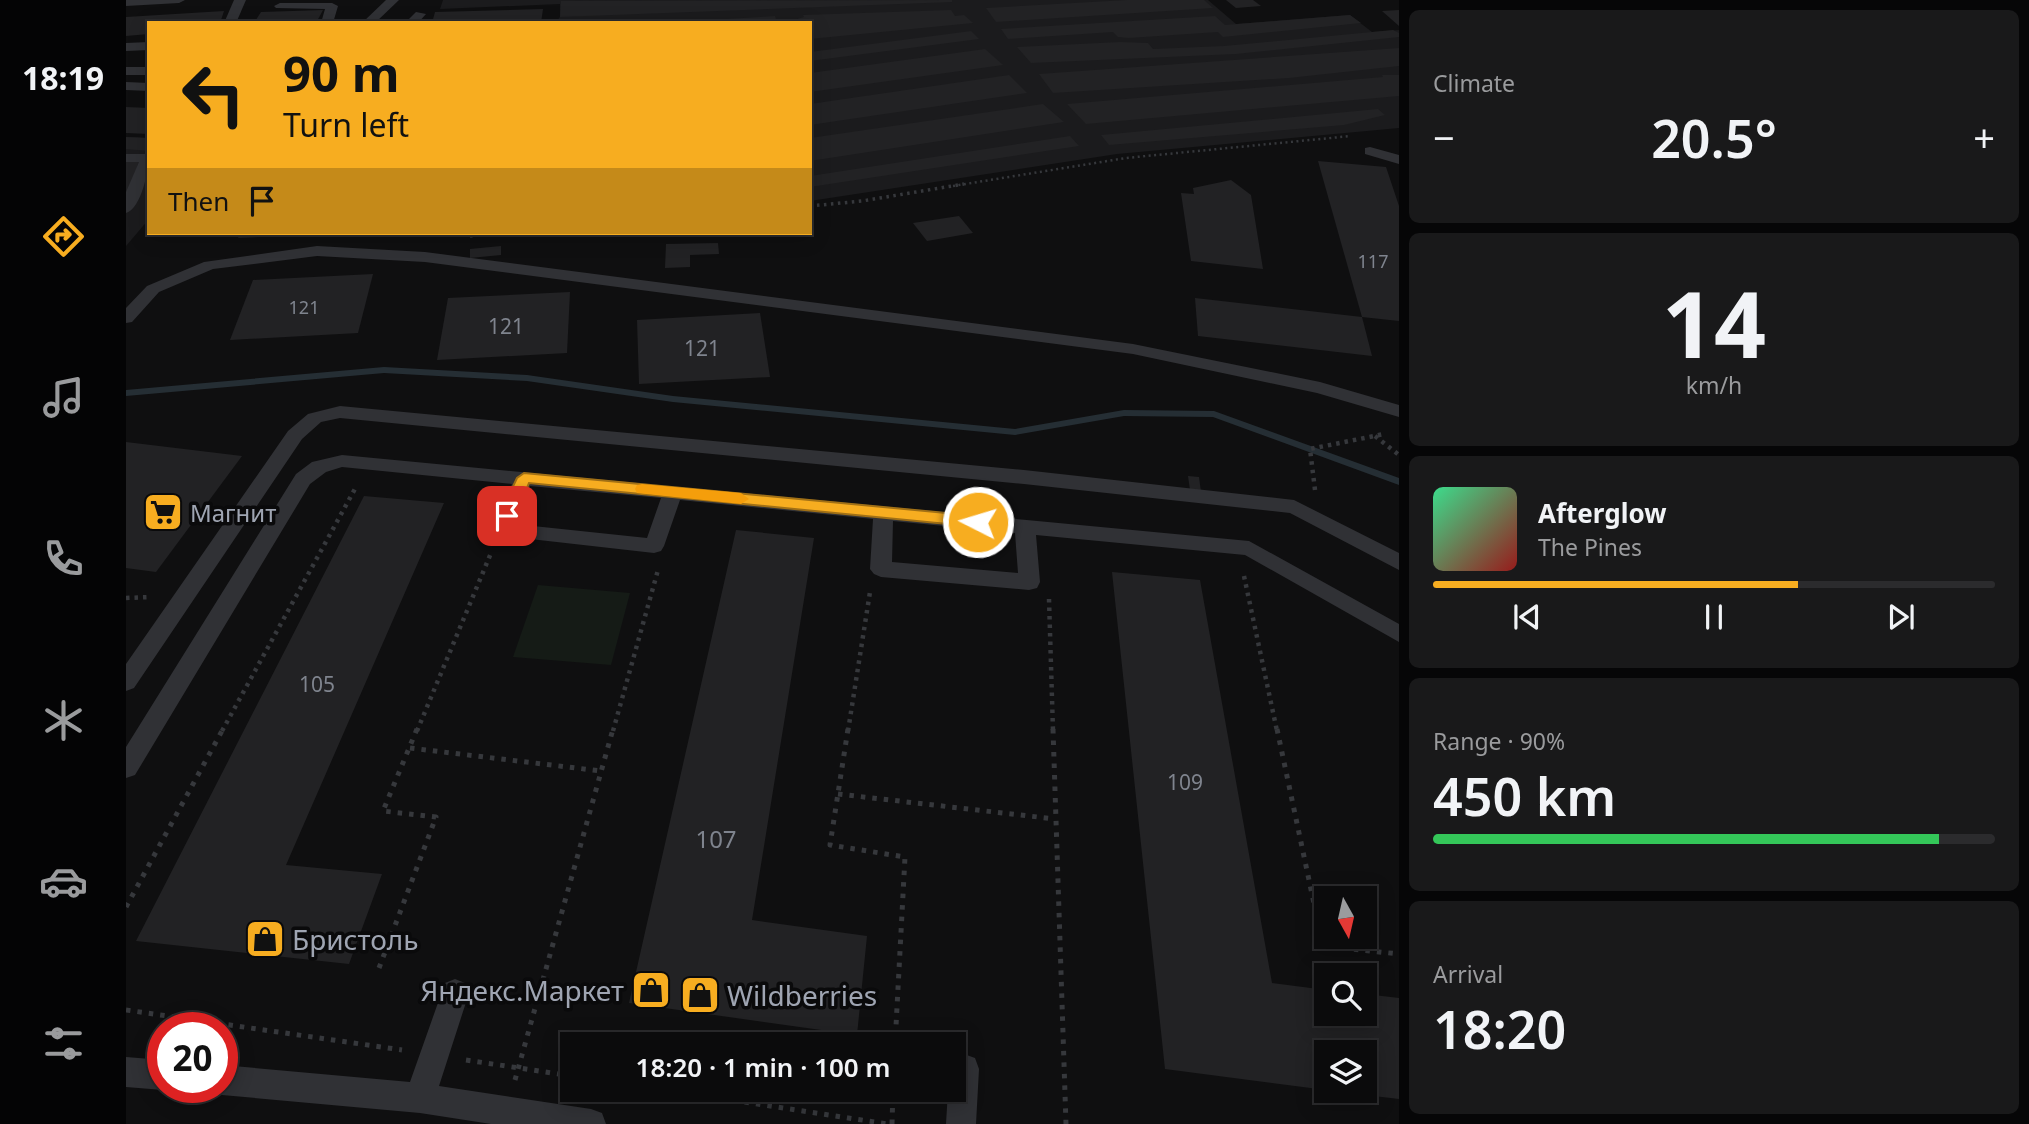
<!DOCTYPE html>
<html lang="en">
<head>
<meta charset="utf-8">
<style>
  body { margin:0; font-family:"Noto Sans",sans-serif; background:#19191a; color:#f1f3f6; height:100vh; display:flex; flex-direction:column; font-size:26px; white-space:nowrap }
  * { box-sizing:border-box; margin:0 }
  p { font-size:23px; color:#9a9b9d }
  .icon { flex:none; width:38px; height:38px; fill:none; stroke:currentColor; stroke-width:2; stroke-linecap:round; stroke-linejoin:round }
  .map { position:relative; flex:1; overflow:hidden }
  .sheet { display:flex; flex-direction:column; gap:10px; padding:10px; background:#060607; width:630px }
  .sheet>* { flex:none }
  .top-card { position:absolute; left:21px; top:21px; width:665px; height:214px; border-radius:0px; box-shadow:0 4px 18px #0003,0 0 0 2px #2b2b2d; background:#f7ad20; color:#111; overflow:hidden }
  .needle { width:46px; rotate:172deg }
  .fabs { position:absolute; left:1188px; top:886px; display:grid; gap:14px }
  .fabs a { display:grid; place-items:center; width:63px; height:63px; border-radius:0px; background:#0b0b0c; box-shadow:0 4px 18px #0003,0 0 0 2px #2b2b2d; font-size:35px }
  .speed { position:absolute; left:21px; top:1012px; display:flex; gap:14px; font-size:35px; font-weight:700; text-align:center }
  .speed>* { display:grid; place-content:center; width:91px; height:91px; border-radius:50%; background:#0b0b0c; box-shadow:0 4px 18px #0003,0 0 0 2px #2b2b2d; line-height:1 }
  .speed .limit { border:10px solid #d22; background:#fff; color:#111 }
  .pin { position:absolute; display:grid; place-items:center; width:60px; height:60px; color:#fff; margin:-30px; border-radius:14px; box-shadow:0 4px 10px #0006 }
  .me { position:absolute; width:77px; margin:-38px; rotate:275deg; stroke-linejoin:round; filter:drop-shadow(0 0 5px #0008) }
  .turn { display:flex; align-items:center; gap:24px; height:147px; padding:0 21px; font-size:32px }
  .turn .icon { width:91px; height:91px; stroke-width:2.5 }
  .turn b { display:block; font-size:49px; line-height:60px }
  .then { display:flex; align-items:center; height:66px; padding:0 21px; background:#0003; gap:14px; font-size:26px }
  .big { font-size:52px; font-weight:600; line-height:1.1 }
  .sheet .tile { flex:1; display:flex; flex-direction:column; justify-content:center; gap:10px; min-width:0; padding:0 24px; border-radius:10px; background:#19191a }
  .sheet .dial { align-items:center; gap:0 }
  .dial b { font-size:91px; line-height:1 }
  .song { display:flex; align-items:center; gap:21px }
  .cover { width:84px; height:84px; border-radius:10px; background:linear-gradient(135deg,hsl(150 70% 55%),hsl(0 70% 35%)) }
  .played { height:7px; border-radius:4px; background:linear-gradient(90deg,#f7ad20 65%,#2b2b2d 65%) }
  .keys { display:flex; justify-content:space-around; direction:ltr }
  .heat { display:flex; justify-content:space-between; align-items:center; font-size:38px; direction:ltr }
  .charge { height:10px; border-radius:5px; background:linear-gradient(90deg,#34c759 90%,#2b2b2d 0) }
  .trip { position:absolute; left:434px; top:1032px; width:406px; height:70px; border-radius:0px; background:#0b0b0c; box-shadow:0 4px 18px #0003,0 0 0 2px #2b2b2d; font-weight:600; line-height:70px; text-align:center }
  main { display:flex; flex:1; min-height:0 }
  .tabs { display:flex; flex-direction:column; width:126px; justify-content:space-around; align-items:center; background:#040405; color:#9a9b9d }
  .tabs .icon { width:49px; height:49px }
  .tabs .active { color:#f7ad20 }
  .tabs b { font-size:32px; color:#f1f3f6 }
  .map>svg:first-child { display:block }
  .built { fill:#1b1b1d }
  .green { fill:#151b16 }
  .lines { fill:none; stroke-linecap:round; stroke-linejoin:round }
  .stream { fill:#252e34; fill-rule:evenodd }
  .building { fill:#222224 }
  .path-far3 { stroke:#36383c; stroke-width:2.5; stroke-dasharray:2 3.5; stroke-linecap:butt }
  .path-far2 { stroke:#36383c; stroke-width:3.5; stroke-dasharray:2.5 4.5; stroke-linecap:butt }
  .path-far1 { stroke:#36383c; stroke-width:4.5; stroke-dasharray:3.5 5; stroke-linecap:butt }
  .path { stroke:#36383c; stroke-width:5; stroke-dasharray:4.5 7; stroke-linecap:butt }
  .service { fill:#303135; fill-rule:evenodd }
  .route { fill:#f7ad20; stroke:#a17015; stroke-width:2 }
  .slow { fill:#f59e0b }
  .labels { text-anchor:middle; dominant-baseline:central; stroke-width:7; stroke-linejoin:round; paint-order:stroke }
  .far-number-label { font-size:18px; fill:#7f848e }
  .number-label { font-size:21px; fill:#7f848e }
  .poi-label { font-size:24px; fill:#9fa5b2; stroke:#0a0a0b; text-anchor:start }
  .near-number-label { font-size:24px; fill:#7f848e }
  .near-poi-label { font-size:28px; fill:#9fa5b2; stroke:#0a0a0b; text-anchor:start }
</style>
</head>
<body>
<main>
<nav class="tabs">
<b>18:19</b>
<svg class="icon active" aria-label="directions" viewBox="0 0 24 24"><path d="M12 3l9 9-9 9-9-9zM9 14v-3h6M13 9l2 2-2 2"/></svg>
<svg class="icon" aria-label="music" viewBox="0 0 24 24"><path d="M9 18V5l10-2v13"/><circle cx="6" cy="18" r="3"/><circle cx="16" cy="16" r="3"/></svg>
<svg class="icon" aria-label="phone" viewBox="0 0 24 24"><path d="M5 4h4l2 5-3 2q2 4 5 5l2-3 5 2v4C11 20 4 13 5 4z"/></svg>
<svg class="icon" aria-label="climate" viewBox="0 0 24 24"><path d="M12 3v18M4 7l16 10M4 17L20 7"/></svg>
<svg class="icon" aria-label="car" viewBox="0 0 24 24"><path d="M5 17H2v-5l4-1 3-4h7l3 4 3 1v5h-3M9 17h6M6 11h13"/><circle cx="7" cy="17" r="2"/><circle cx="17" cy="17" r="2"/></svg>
<svg class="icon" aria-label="filters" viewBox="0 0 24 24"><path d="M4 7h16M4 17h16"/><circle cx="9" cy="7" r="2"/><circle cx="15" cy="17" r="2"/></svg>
</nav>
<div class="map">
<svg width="1273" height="1124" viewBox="0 0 1273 1124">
  <rect width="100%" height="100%" fill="#0f0f10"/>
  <!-- built -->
  <g class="built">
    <polygon points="317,0 1082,0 1110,24 1224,15 1246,32 1273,30 1273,128 991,154 684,201 684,23 429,23 434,17 434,4 314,9"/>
    <polygon points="0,137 23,138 23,219 0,246"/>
  </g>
  <!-- green -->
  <polygon class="green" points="412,585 504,593 485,665 387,657"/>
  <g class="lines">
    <!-- stream -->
    <polygon class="stream" points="258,367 401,375 547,396 889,429 998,410 1088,411 1273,478 1273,485 1087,417 998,416 889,435 547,402 401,381 258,373 0,396 0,390"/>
  </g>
  <!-- building -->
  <g class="building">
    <polygon points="826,0 826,2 434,17 435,1"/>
    <polygon points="1001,0 1078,0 1087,8 870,22 860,8"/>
    <polygon points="1100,0 1127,0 1135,6 1110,8"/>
    <polygon points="417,9 415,23 306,23 309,12"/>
    <polygon points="197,10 190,23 128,23 135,12"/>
    <polygon points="825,10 829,16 838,15 847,23 684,39 684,23 661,22 678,17 677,15"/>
    <polygon points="1273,10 1273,26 1256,11"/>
    <polygon points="98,11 94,23 23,23 23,34 0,36 0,17"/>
    <polygon points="1224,15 1235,23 1097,37 1092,32 1003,38 992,37 987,32 882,39 875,29 1089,16 1099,25"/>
    <polygon points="649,16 651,23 566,23 566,21"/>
    <polygon points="1267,30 1273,33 1273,37 1110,54 905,63 891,47 994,42 1022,43 1027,49 1098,46"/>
    <polygon points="845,31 853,39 684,61 684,52"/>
    <polygon points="1273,48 1273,66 1163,78 927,93 913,74"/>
    <polygon points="859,49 877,65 684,92 684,73"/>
    <polygon points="883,75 901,93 684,125 684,104"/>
    <polygon points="1256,75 1273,75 1273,96 960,124 941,104 1257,77"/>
    <polygon points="917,104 938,122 684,161 684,138"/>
    <polygon points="0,107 23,108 23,134 0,133"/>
    <polygon points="1252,109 1259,115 1218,125 983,145 975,135"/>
    <polygon points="944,136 953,146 684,187 684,176"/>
    <polygon points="0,137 23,138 23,151 0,149"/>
    <polygon points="14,161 0,194 0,162"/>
    <polygon points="1192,161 1260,167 1273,206 1273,321 1236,317"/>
    <polygon points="1105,180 1125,195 1137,269 1065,261 1055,193 1068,194 1067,188"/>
    <polygon points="833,216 847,233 801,241 787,223"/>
    <polygon points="115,233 183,233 182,235 112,238"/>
    <polygon points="592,243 593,254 564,255 564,267 539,268 540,244"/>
    <polygon points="375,246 375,255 344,258 344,249"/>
    <polygon points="247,274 232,333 104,340 127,280"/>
    <polygon points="444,292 441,353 311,360 322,298"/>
    <polygon points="1069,298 1236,317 1246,356 1072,336"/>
    <polygon points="634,313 644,377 513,384 511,320"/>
    <polygon points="0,442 116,456 30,572 0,568"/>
    <polygon points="1062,476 1073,477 1075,492 1064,490"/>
    <polygon points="238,496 318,503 160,865 256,874 223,964 10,941"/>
    <polygon points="610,530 688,538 626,920 741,936 731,1035 503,1003"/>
    <polygon points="986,572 1074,580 1146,983 1200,990 1200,1013 1239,1013 1239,994 1273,998 1273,1099 1214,1092 1239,1090 1239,1052 1200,1052 1200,1090 1039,1069"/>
  </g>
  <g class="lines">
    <!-- path-far3 -->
    <polyline class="path-far3" points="827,186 1000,158 1225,136"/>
    <!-- path-far2 -->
    <g class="path-far2">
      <polyline points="684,206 736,201 838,184"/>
      <polyline points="344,236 368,233"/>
    </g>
    <!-- path-far1 -->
    <g class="path-far1">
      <polyline points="1249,436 1273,455"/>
      <polyline points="1189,490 1184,449 1258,434"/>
      <polyline points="1118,576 1151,731"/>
      <polyline points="0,598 25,597"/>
      <polyline points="923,599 927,731"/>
      <polyline points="96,731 230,487"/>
      <polyline points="291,731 365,553"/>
      <polyline points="487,731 532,570"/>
      <polyline points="722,731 744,592"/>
    </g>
    <!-- path -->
    <g class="path">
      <polyline points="722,729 704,845 779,857 769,1045"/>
      <polyline points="927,729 940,1124"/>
      <polyline points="1151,729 1197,946 1273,954"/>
      <polyline points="284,748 475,771"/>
      <polyline points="712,794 929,819"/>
      <polyline points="0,907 97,729"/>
      <polyline points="253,968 310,817 257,811 291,729"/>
      <polyline points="0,1010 276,1050"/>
      <polyline points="340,1060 446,1076"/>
      <polyline points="389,1080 487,729"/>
      <polyline points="539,1090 762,1124"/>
      <polyline points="766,1124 767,1090"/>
    </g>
    <!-- service -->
    <g class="service">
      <polygon points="0,0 59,0 53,3 0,6"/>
      <polygon points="108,0 120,0 110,23 98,23"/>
      <polygon points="260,0 273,0 249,23 236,23"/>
      <polygon points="154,3 206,3 212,6 207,23 195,23 199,9 150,8 148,6"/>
      <polygon points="290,12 300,14 292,23 279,23"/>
      <polygon points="23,42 23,50 0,51 0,43"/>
      <rect x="0" y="67" width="23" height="8"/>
      <polygon points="0,82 23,83 23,91 0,90"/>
      <polygon points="1244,147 1273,155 1273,164 1239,154 1239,148"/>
      <path d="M0,154H23C23,169 16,208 0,213V192L13,162H0Z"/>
      <polygon points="191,246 299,252 1007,344 1194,382 1273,405 1273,417 1191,393 1007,354 299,262 191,256 87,269 33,292 6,322 0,323 0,308 21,286 78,262"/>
      <polygon points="214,406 898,470 1168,500 1273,553 1273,570 1164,513 898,484 214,418 195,422 176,439 8,688 0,691 0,664 162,431 182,414"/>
      <path d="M216,455L1123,541L1273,624V642L1119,555L910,535L914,582L911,588L903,590L755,577L748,574L744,569L747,519L554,500L538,546L535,551L528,553L368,535L365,530L386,484L216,467L200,472L184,484L9,775L0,778V747L170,474L186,462ZM404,486L535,498L521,538L388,524ZM767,521L889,533L892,573L766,562Z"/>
      <polygon points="329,979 339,983 343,993 313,1086 465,1109 476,1113 480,1124 365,1124 294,1113 96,1095 85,1091 84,1087 96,1087 96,1065 284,1082 319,983"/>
      <polygon points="838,1054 849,1058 853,1069 850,1124 820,1124 822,1090 828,1090 828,1058"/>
      <polygon points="0,1057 37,1060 37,1087 45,1087 37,1090 0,1087"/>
    </g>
  </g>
  <!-- route -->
  <polygon class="route" points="398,473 852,516 860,522 852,527 403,483 387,520 376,520 373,516 391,478"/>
  <!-- slow -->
  <polygon class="slow" points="516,484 615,493 623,499 615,504 511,493 509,489 511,485"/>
  <!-- icons -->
  <defs>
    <g id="supermarket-square" transform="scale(2.0125)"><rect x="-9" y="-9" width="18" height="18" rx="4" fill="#f7ad20" stroke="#0a0a0b"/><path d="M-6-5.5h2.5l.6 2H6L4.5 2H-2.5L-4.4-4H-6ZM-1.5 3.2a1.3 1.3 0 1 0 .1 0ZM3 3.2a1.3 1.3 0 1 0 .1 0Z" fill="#111"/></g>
    <g id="shop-square" transform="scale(2.0125)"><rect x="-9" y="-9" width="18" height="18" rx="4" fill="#f7ad20" stroke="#0a0a0b"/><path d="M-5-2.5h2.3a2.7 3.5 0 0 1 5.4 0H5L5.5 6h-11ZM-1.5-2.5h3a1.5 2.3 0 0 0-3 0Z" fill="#111"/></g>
  </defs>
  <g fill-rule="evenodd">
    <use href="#supermarket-square" x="37" y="512"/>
    <use href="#shop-square" x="139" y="939"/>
    <use href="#shop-square" x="525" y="990"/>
    <use href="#shop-square" x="574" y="995"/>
  </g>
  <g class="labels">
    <!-- far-number labels -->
    <g class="far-number-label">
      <text x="1247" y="261">117</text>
      <text x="178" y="307">121</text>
    </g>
    <!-- number labels -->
    <g class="number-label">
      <text x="380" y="326">121</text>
      <text x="576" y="348">121</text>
      <text x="191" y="684">105</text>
      <text x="1059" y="782">109</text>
    </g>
    <!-- poi labels -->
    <g class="poi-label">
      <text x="64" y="512">Магнит</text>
    </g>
    <!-- near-number labels -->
    <g class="near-number-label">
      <text x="590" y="838">107</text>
    </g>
    <!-- near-poi labels -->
    <g class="near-poi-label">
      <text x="166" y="939">Бристоль</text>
      <text x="498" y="990" text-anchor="end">Яндекс.Маркет</text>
      <text x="601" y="995">Wildberries</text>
    </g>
  </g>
</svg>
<div class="fabs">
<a><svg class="needle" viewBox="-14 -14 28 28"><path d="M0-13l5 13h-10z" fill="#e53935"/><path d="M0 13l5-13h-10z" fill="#9a9b9d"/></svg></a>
<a><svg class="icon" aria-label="search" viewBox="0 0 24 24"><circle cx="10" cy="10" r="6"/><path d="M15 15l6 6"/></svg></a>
<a><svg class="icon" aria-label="layers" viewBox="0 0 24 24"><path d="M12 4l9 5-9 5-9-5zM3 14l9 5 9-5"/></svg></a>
</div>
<div class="speed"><div class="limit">20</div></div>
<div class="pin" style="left:381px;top:516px;background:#d93025"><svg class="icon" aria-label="arrive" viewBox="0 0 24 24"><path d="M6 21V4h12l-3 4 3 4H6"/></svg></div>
<svg class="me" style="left:852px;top:522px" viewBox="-20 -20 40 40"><circle r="17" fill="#f7ad20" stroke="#fff" stroke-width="3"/><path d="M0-11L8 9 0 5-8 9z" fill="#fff"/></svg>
<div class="trip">18:20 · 1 min · 100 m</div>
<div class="top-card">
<div class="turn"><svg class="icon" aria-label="left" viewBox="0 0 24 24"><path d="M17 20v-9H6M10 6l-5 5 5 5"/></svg><div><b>90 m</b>Turn left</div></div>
<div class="then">Then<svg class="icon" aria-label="arrive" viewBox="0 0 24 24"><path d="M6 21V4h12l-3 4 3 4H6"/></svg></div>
</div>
</div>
<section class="sheet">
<div class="tile"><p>Climate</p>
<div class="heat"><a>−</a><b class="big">20.5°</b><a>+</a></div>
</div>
<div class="tile dial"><b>14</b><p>km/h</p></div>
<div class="tile">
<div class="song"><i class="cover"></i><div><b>Afterglow</b><p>The Pines</p></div></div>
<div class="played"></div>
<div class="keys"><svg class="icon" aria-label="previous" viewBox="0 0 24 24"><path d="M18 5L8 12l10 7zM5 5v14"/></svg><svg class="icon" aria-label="pause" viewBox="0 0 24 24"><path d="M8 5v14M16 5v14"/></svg><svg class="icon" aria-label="next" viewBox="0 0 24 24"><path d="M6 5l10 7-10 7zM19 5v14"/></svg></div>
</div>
<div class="tile"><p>Range · 90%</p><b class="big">450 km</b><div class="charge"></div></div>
<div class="tile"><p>Arrival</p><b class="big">18:20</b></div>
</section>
</main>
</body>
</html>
